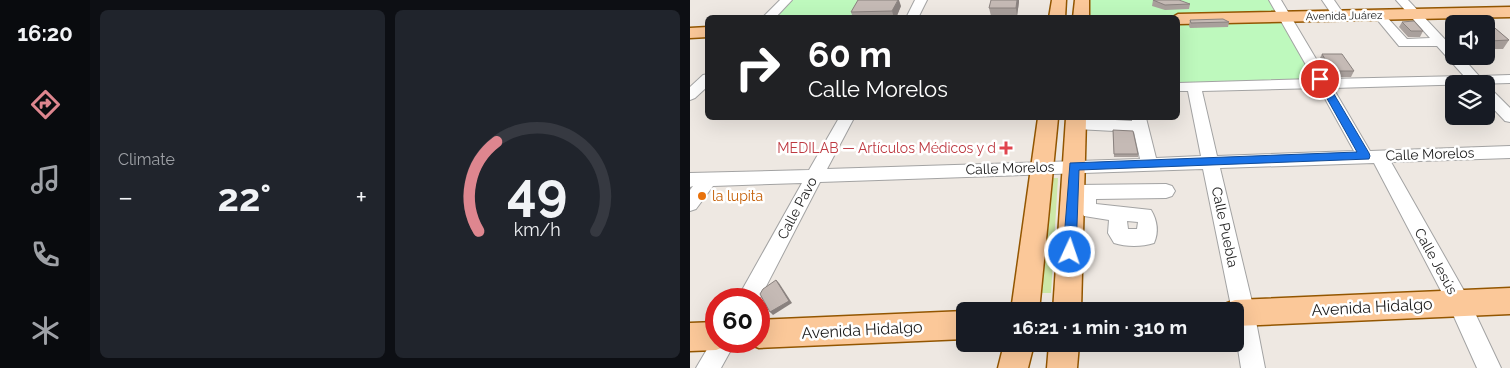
<!DOCTYPE html>
<html lang="en">
<head>
<meta charset="utf-8">
<style>
  body { margin:0; font-family:Raleway,sans-serif; background:#20242c; color:#f1f3f6; height:100vh; display:flex; flex-direction:column; font-size:19px; white-space:nowrap }
  * { box-sizing:border-box; margin:0 }
  p { font-size:16px; color:#9ea1a6 }
  .icon { flex:none; width:28px; height:28px; fill:none; stroke:currentColor; stroke-width:2; stroke-linecap:round; stroke-linejoin:round }
  .map { position:relative; flex:1; overflow:hidden }
  .panel { display:flex; flex-direction:column; gap:10px; padding:10px; background:#0d0f14; width:600px }
  .panel>* { flex:none }
  .hud { position:absolute; left:15px; top:15px; width:475px; height:105px; border-radius:8px; box-shadow:0 5px 20px #0002; background:#202124; color:#fff; overflow:hidden }
  .tools { position:absolute; left:755px; top:15px; display:grid; gap:10px }
  .tools a { display:grid; place-items:center; width:50px; height:50px; border-radius:8px; background:#171b24; box-shadow:0 5px 20px #0002; font-size:25px }
  .speed { position:absolute; left:15px; top:288px; display:flex; gap:10px; font-size:25px; font-weight:700; text-align:center }
  .speed>* { display:grid; place-content:center; width:65px; height:65px; border-radius:50%; background:#171b24; box-shadow:0 5px 20px #0002; line-height:1 }
  .speed .limit { border:8px solid #d22; background:#fff; color:#111 }
  .pin { position:absolute; display:grid; place-items:center; width:42px; height:42px; color:#fff; margin:-21px; border:2px solid #fff; border-radius:50%; box-shadow:0 1px 5px #0007 }
  .me { position:absolute; width:55px; margin:-28px; rotate:3deg; stroke-linejoin:round; filter:drop-shadow(0 0 4px #0008) }
  .turn { display:flex; align-items:center; gap:18px; height:105px; padding:0 20px; font-size:22px }
  .turn .icon { width:65px; height:65px; stroke-width:2.5 }
  .turn b { display:block; font-size:35px; line-height:42px }
  .big { font-size:38px; font-weight:700; line-height:1.1 }
  .panel .widget { flex:1; display:flex; flex-direction:column; justify-content:center; gap:8px; min-width:0; padding:0 18px; border-radius:8px; background:#20242c }
  .panel .dial { align-items:center; gap:0 }
  .dial svg { height:130px; overflow:visible; fill:none; stroke:#363941; stroke-width:7; stroke-linecap:round; text-anchor:middle }
  .dial text { fill:#f1f3f6; stroke:none }
  .heat { display:flex; justify-content:space-between; align-items:center; font-size:28px; direction:ltr }
  .panel .tiles { flex:1; display:grid; gap:10px; grid-template-columns:repeat(2,1fr) }
  .trip { position:absolute; left:266px; top:302px; width:288px; height:50px; border-radius:8px; background:#171b24; box-shadow:0 5px 20px #0002; font-weight:700; line-height:50px; text-align:center }
  main { display:flex; flex:1; min-height:0 }
  .dock { display:flex; flex-direction:column; width:90px; justify-content:space-around; align-items:center; background:#090b0e; color:#9ea1a6 }
  .dock .icon { width:35px; height:35px }
  .dock .current { color:#de868f }
  .dock b { font-size:22px; color:#f1f3f6 }
  .map>svg:first-child { display:block }
  .grass { fill:#cde8a7 }
  .park { fill:#bef9bd }
  .lines { fill:none; stroke-linecap:round; stroke-linejoin:round }
  .minor-casing { stroke:#a3a3a3; stroke-width:2 }
  .major-casing { stroke:#935601; stroke-width:3 }
  .minor { fill:#fff; fill-rule:evenodd }
  .major { fill:#fbc899; fill-rule:evenodd }
  .wall { fill:#a9a09c }
  .shaded-wall { fill:#8a827f }
  .building { fill:#c5bab5; stroke:#8a827f }
  .route { fill:#1a73e8; stroke:#114b97 }
  .health-dot { fill:#e0444e; stroke:#fff; stroke-width:2 }
  .food-dot { fill:#e8710a; stroke:#fff; stroke-width:2 }
  .labels { text-anchor:middle; dominant-baseline:central; stroke-width:5; stroke-linejoin:round; paint-order:stroke }
  .far-street-label { font-size:11px; fill:#1c1c1c; stroke:#fff }
  .health-label { font-size:14px; fill:#be3a42; stroke:#fff; text-anchor:end }
  .street-label { font-size:14px; fill:#1c1c1c; stroke:#fff }
  .food-label { font-size:14px; fill:#c56008; stroke:#fff; text-anchor:start }
  .near-street-label { font-size:16px; fill:#1c1c1c; stroke:#fff }
</style>
</head>
<body>
<main>
<nav class="dock">
<b>16:20</b>
<svg class="icon current" aria-label="directions" viewBox="0 0 24 24"><path d="M12 3l9 9-9 9-9-9zM9 14v-3h6M13 9l2 2-2 2"/></svg>
<svg class="icon" aria-label="music" viewBox="0 0 24 24"><path d="M9 18V5l10-2v13"/><circle cx="6" cy="18" r="3"/><circle cx="16" cy="16" r="3"/></svg>
<svg class="icon" aria-label="phone" viewBox="0 0 24 24"><path d="M5 4h4l2 5-3 2q2 4 5 5l2-3 5 2v4C11 20 4 13 5 4z"/></svg>
<svg class="icon" aria-label="climate" viewBox="0 0 24 24"><path d="M12 3v18M4 7l16 10M4 17L20 7"/></svg>
</nav>
<section class="panel">
<div class="tiles">
<div class="widget"><p>Climate</p>
<div class="heat"><a>−</a><b class="big">22°</b><a>+</a></div>
</div>
<div class="widget dial"><svg viewBox="0 0 100 80">
<path d="M14 69A42 42 0 1 1 86 69"/>
<path d="M14 69A42 42 0 0 1 25 14" stroke="#de868f"/>
<text x="50" y="56" font-size="32" font-weight="700">49</text>
<text x="50" y="72" font-size="11">km/h</text>
</svg></div>
</div>
</section>
<div class="map">
<svg width="820" height="368" viewBox="0 0 820 368">
  <rect width="100%" height="100%" fill="#eee8e2"/>
  <!-- grass -->
  <polygon class="grass" points="354,178 368,178 361,293 344,293"/>
  <!-- park -->
  <g class="park">
    <polygon points="98,0 176,0 165,17 81,18"/>
    <polygon points="393,0 588,0 596,13 393,18"/>
    <polygon points="601,21 637,81 488,84 488,24"/>
  </g>
  <g class="lines">
    <!-- minor casing -->
    <g class="minor-casing">
      <g id="minor">
        <polygon points="90,0 102,0 85,18 72,18"/>
        <polygon points="225,0 237,0 228,18 216,18"/>
        <path d="M579,0H591L638,79L774,76L747,46H709L685,17L683,15L685,13H693L717,39L740,38L706,0H718L764,49V56H771L789,76L820,75V83L643,88L680,151L820,146V158L701,162L777,296L811,368H787L761,310L684,163L530,168L563,306L575,368H551L545,330V311H542L513,169L130,182L69,300L47,299L112,183L23,186L6,209L0,211V190L3,186L0,187V173L119,170L149,118H164L137,169L450,159L444,132L386,129L381,128L378,124L381,120H410L411,118H425V120L442,121V118H456L466,158L511,156L498,91H488V83L624,79ZM629,88L664,151L527,156L512,91Z"/>
        <polygon points="632,0 644,0 655,16 653,19 645,19"/>
        <polygon points="18,74 18,86 5,98 0,100 0,87 13,75"/>
        <polygon points="796,88 801,89 820,108 820,122 815,121 796,101"/>
        <path d="M476,184L482,186L485,191L482,196L476,198L406,199V204L461,210C467,220 469,232 464,243C452,247 436,247 424,243L418,233L419,220L394,216L388,206V199L380,197L377,192L380,187L386,185ZM437,221L448,222L447,229H438Z"/>
        <polygon points="26,334 26,341 46,341 31,368 6,368"/>
      </g>
    </g>
    <!-- major casing -->
    <g class="major-casing">
      <g id="major">
        <polygon points="362,0 376,0 375,18 359,18"/>
        <polygon points="385,0 399,0 399,18 383,18"/>
        <polygon points="820,7 820,17 488,24 488,18 481,18 488,14"/>
        <polygon points="18,27 18,37 0,38 0,28"/>
        <polygon points="348,118 368,118 349,311 321,311"/>
        <polygon points="376,118 396,118 391,311 363,311"/>
        <polygon points="820,288 820,314 545,326 545,311 532,311 535,304 545,300"/>
        <polygon points="275,311 275,339 69,348 59,344 58,341 69,341 69,320"/>
        <polygon points="26,322 26,341 38,341 36,346 26,350 0,351 0,323"/>
        <polygon points="314,344 344,344 338,368 308,368"/>
        <polygon points="359,344 389,344 387,368 357,368"/>
      </g>
    </g>
    <!-- minor -->
    <use href="#minor" class="minor"/>
    <!-- major -->
    <use href="#major" class="major"/>
  </g>
  <!-- wall -->
  <g class="wall">
    <polygon points="463,0 500,4 499,9 475,10 462,6"/>
    <polygon points="329,2 327,16 301,16 299,8"/>
    <polygon points="211,6 206,18 163,18 161,12"/>
    <polygon points="772,17 792,17 819,40 813,49 796,49 796,24 768,24"/>
    <polygon points="500,20 539,22 538,27 500,28 499,26"/>
    <polygon points="712,22 733,31 730,37 718,37 709,27"/>
    <polygon points="632,54 664,71 661,77 639,77 629,60"/>
    <polygon points="423,130 448,154 448,157 424,157"/>
  </g>
  <!-- shaded-wall -->
  <g class="shaded-wall">
    <polygon points="208,0 209,0 211,6 206,18 204,18 202,11"/>
    <polygon points="327,0 329,0 329,2 327,16 326,8"/>
    <polygon points="86,280 89,283 102,303 83,315 80,312"/>
  </g>
  <!-- building -->
  <g class="building">
    <polygon points="168,0 208,0 202,11 161,12"/>
    <polygon points="301,0 327,0 326,8 299,8"/>
    <polygon points="463,0 489,0 500,4 475,5"/>
    <polygon points="772,17 792,17 819,40 799,41 796,39 796,24 780,24"/>
    <polygon points="533,19 539,22 501,23 500,20"/>
    <polygon points="724,21 733,31 721,31 712,22"/>
    <polygon points="632,54 652,54 664,71 642,71"/>
    <polygon points="423,130 443,131 448,154 424,154"/>
    <polygon points="86,280 99,301 80,312 70,294 73,289"/>
  </g>
  <!-- route -->
  <polygon class="route" points="630,76 635,79 679,153 680,156 679,159 389,170 386,252 384,256 380,257 375,256 373,252 380,163 667,152 626,79"/>
  <!-- markers -->
  <path class="health-dot" d="M313.5 140.5h5v5h5v5h-5v5h-5v-5h-5v-5h5z"/>
  <circle class="food-dot" cx="12" cy="196" r="5"/>
  <g class="labels">
    <!-- far-street labels -->
    <g class="far-street-label">
      <text transform="translate(654 16) rotate(-1)">Avenida Juárez</text>
    </g>
    <!-- health labels -->
    <g class="health-label">
      <text x="306" y="148">MEDILAB — Artículos Médicos y d</text>
    </g>
    <!-- street labels -->
    <g class="street-label">
      <text transform="translate(740 154) rotate(-2)">Calle Morelos</text>
      <text transform="translate(320 168) rotate(-2)">Calle Morelos</text>
      <text transform="translate(107 208) rotate(-62)">Calle Pavo</text>
      <text transform="translate(535 227) rotate(78)">Calle Puebla</text>
      <text transform="translate(746 261) rotate(61)">Calle Jesús</text>
    </g>
    <!-- food labels -->
    <g class="food-label">
      <text x="22" y="196">la lupita</text>
    </g>
    <!-- near-street labels -->
    <g class="near-street-label">
      <text transform="translate(682 307) rotate(-3)">Avenida Hidalgo</text>
      <text transform="translate(172 330) rotate(-3)">Avenida Hidalgo</text>
    </g>
  </g>
</svg>
<div class="tools">
<a><svg class="icon" aria-label="sound" viewBox="0 0 24 24"><path d="M4 9h4l5-4v14l-5-4H4zM17 9q2 3 0 6"/></svg></a>
<a><svg class="icon" aria-label="layers" viewBox="0 0 24 24"><path d="M12 4l9 5-9 5-9-5zM3 14l9 5 9-5"/></svg></a>
</div>
<div class="speed"><div class="limit">60</div></div>
<div class="pin" style="left:630px;top:79px;background:#d93025"><svg class="icon" aria-label="arrive" viewBox="0 0 24 24"><path d="M6 21V4h12l-3 4 3 4H6"/></svg></div>
<svg class="me" style="left:380px;top:252px" viewBox="-20 -20 40 40"><circle r="17" fill="#1a73e8" stroke="#fff" stroke-width="3"/><path d="M0-11L8 9 0 5-8 9z" fill="#fff"/></svg>
<div class="trip">16:21 · 1 min · 310 m</div>
<div class="hud">
<div class="turn"><svg class="icon" aria-label="right" viewBox="0 0 24 24"><path d="M7 20v-9h11M14 6l5 5-5 5"/></svg><div><b>60 m</b>Calle Morelos</div></div>
</div>
</div>
</main>
</body>
</html>
